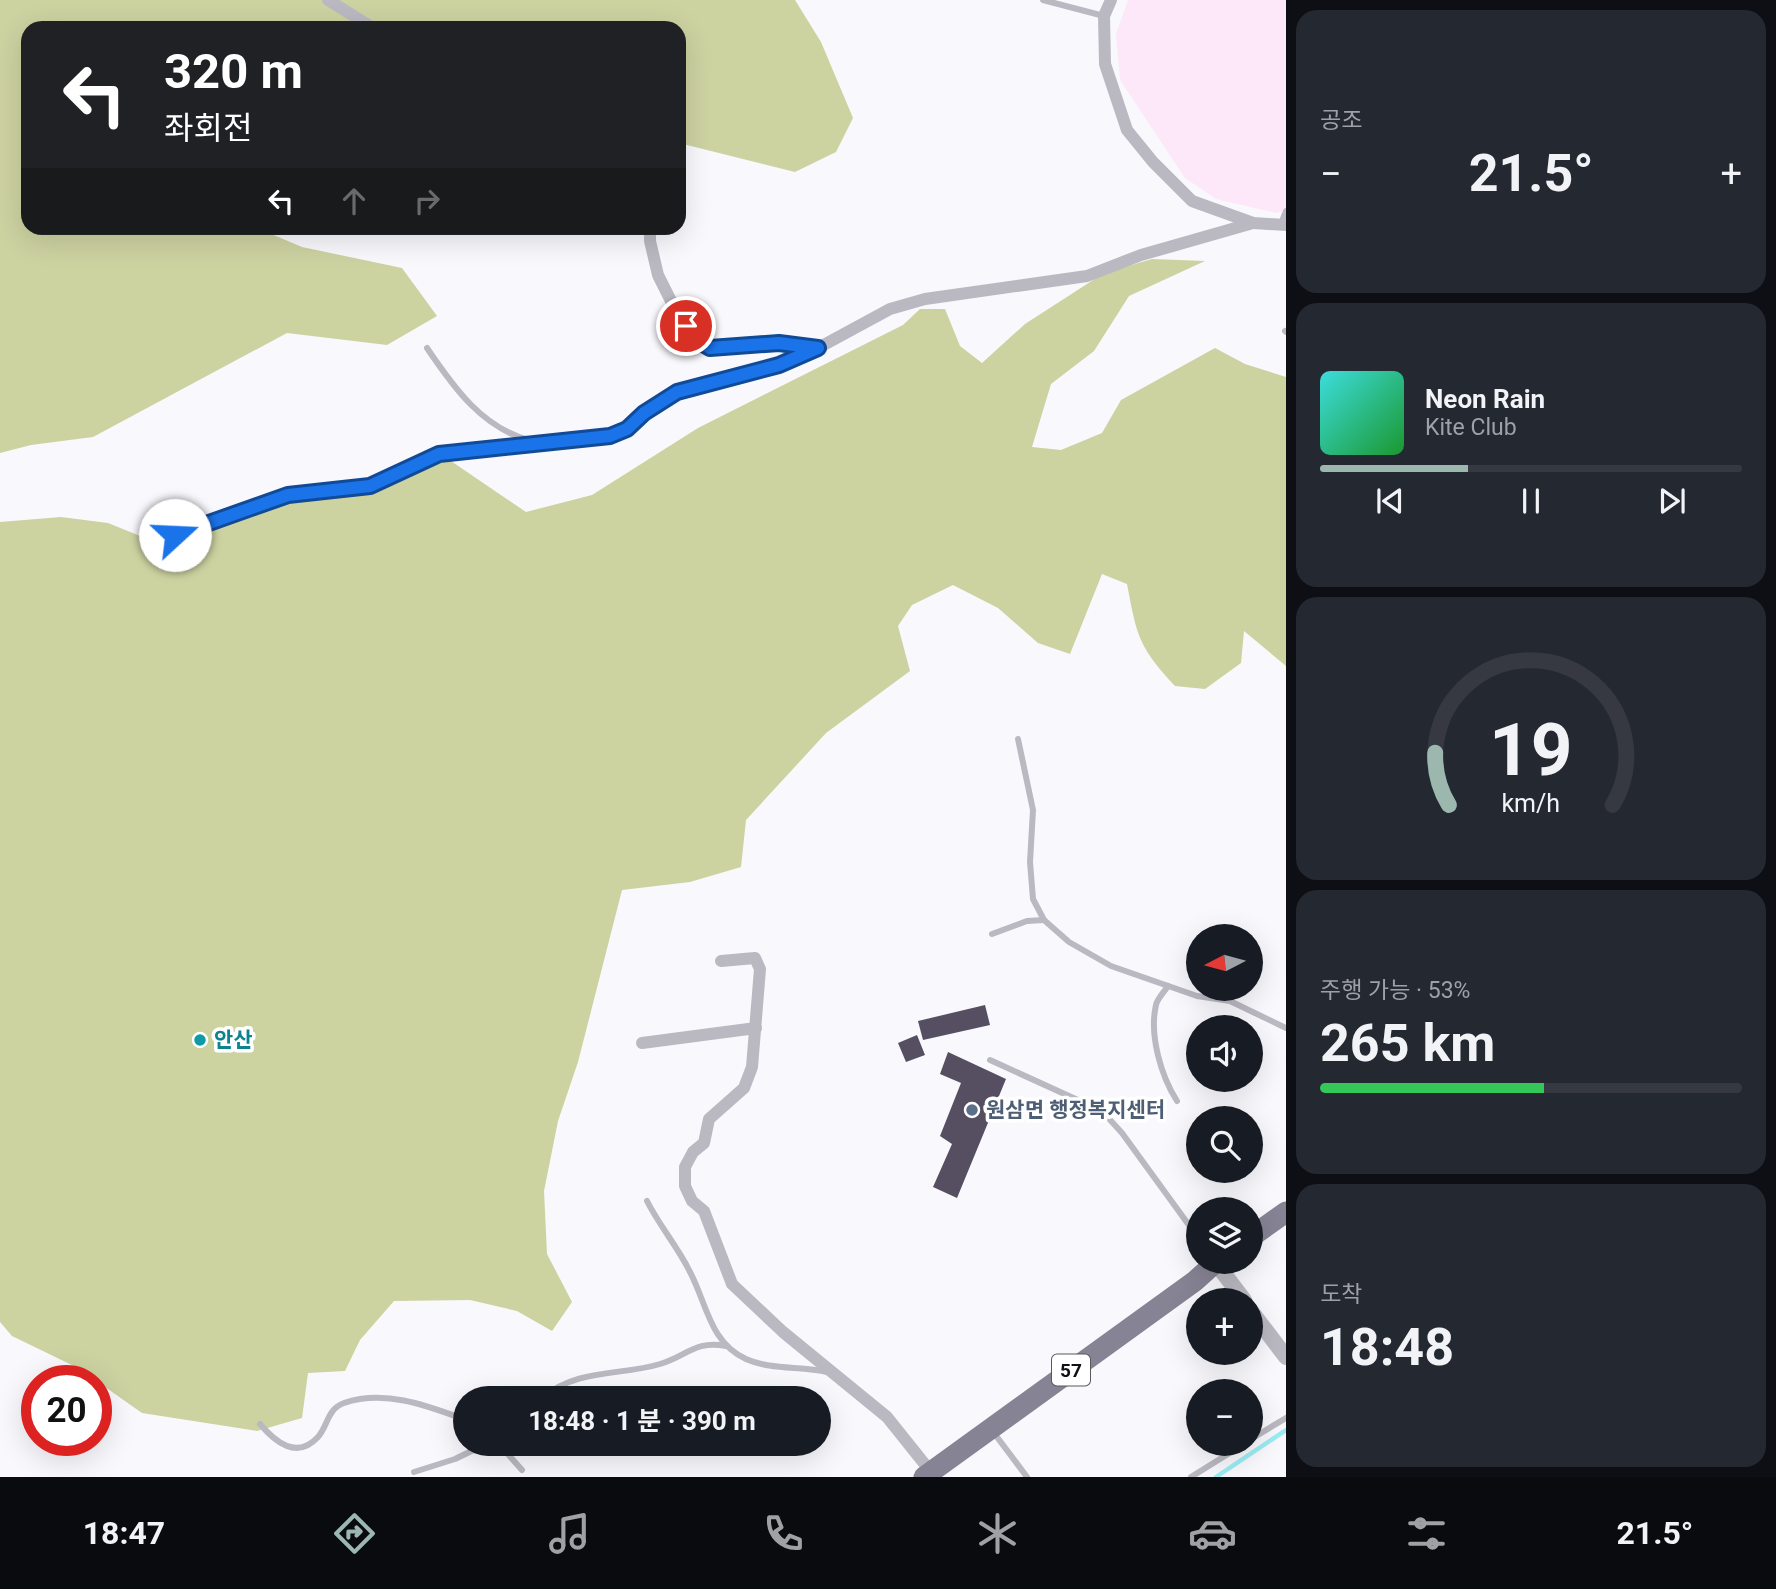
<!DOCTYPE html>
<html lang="ko">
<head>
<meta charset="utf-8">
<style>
  body { margin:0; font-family:Roboto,"Noto Sans KR",sans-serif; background:#242831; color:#f1f3f6; height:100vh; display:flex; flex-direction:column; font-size:26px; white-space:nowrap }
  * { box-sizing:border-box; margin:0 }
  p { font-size:23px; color:#9ea1a6 }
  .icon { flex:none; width:38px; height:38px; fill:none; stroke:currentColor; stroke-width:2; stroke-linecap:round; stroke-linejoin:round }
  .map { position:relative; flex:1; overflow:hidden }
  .drawer { display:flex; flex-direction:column; gap:10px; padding:10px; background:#0d0f14; width:490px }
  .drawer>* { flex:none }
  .hud { position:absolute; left:21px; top:21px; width:665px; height:214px; border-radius:21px; box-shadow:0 7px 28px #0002; background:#202124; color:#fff; overflow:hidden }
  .needle { width:46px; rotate:264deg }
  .tools { position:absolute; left:1186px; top:924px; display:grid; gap:14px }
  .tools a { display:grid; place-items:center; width:77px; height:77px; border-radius:50%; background:#171b24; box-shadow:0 7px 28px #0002; font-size:35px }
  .speed { position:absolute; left:21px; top:1365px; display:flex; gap:14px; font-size:35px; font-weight:700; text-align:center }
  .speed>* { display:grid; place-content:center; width:91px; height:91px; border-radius:50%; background:#171b24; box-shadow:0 7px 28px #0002; line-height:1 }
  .speed .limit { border:10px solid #d22; background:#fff; color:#111 }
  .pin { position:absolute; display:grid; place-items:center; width:60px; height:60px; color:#fff; margin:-30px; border:4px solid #fff; border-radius:50%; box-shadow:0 2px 7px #0007 }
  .me { position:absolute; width:77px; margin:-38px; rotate:70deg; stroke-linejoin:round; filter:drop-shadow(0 0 5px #0008) }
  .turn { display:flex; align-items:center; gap:24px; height:147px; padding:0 28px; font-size:32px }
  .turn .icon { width:91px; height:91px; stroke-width:2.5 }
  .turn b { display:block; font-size:49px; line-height:60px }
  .lanes { display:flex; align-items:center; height:66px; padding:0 28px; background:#0003; justify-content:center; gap:35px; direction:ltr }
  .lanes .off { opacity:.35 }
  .big { font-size:52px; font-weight:700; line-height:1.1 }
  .drawer .tile { flex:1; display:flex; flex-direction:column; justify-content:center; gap:10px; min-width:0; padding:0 24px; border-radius:21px; background:#242831 }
  .drawer .dial { align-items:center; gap:0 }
  .dial svg { height:182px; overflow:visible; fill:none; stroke:#363941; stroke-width:7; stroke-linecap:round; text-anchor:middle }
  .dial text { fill:#f1f3f6; stroke:none }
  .song { display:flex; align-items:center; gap:21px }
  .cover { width:84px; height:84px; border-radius:10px; background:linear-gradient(135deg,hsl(180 70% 55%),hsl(130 70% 35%)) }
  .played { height:7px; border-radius:4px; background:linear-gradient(90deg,#9bb7ae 35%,#363941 35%) }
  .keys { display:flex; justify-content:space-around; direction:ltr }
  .heat { display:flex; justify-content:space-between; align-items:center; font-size:38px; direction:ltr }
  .charge { height:10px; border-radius:5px; background:linear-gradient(90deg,#34c759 53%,#363941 0) }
  .trip { position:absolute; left:453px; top:1386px; width:378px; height:70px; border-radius:35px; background:#171b24; box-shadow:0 7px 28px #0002; font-weight:700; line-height:70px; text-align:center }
  .tab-bar { display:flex; height:112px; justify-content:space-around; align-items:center; background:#090b0e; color:#9ea1a6 }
  .tab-bar .icon { width:49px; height:49px }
  .tab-bar .selected { color:#9bb7ae }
  .tab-bar b { font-size:32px; color:#f1f3f6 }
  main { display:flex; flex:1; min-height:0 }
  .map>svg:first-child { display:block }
  .industrial { fill:#fce8f8 }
  .green { fill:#cdd2a1 }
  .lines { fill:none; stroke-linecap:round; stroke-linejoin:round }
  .stream { stroke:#9becf3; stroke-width:4.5 }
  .building { fill:#554f61 }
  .service { stroke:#bab9c2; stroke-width:6 }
  .minor { stroke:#bab9c2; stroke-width:12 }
  .tertiary { stroke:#bab9c2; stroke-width:16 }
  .primary { stroke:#868394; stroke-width:21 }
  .route-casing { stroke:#114b97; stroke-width:18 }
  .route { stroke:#1a73e8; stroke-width:12 }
  .culture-dot { fill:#0f9aa8; stroke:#fff; stroke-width:2.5 }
  .service-dot { fill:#5c6f8a; stroke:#fff; stroke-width:2.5 }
  .labels { text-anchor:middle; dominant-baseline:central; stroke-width:7; stroke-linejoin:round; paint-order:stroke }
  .shield { fill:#fff; stroke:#58575c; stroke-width:2 }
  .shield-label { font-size:19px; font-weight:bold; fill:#110f16 }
  .culture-label { font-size:21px; font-weight:bold; fill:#0d838f; stroke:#fff; text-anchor:start }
  .service-label { font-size:21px; font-weight:bold; fill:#4e5e75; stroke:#fff; text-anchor:start }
</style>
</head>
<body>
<main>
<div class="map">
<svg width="1286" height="1477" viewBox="0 0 1286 1477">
  <rect width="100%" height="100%" fill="#f9f8fd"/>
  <!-- industrial -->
  <polygon class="industrial" points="1128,0 1286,0 1286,210 1276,213 1216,199 1185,178 1120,80 1116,34"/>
  <!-- green -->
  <g class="green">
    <polygon points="0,0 795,0 821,42 853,118 836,152 795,172 679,143 679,28 28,28 28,228 257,228 302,247 402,268 437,316 387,345 287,333 93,437 31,445 0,453"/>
    <path d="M1152,259L1205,261L1129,296L1094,351L1051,384L1032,447L1061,450L1102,433L1121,400L1215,348L1245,364L1286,377V666L1244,631L1241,663L1205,689L1175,686C1138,646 1137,636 1127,584L1102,574L1070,654L1038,643L998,608L953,585L912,605L898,626L910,671L826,733L746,820L741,867L690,882L622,890L578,1062L558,1121L544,1191L547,1254L572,1302L552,1331L517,1311L470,1300L394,1301L360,1340L345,1371L308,1373L302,1418L257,1431L142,1413L78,1368L12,1336L0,1322V522L61,517L108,523L155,542L251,516L300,497L448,459L526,512L592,495L698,428L903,325L920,309H945L960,346L982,363L1025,324L1104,273Z"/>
  </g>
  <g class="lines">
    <!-- stream -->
    <polyline class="stream" points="1216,1477 1286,1430"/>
  </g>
  <!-- building -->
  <g class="building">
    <polygon points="985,1005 990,1025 923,1040 918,1021"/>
    <polygon points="917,1035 925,1055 906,1062 898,1043"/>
    <polygon points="948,1052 1006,1079 957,1198 933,1187 952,1144 940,1136 961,1083 940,1074"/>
  </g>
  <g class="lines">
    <!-- service -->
    <g class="service">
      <polyline points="1043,0 1104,16"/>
      <polyline points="1280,226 1286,211"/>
      <polyline points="1285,331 1286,332"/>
      <path d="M427,348C454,388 483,429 532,441"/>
      <polyline points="150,527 158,533 175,535 288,495 370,486 439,454 610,436 627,429 644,413 677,392 779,365 813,350"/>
      <polyline points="1018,739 1033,810 1030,862 1033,899 1044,920 1069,942 1111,966 1197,996 1230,1001 1286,1028"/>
      <polyline points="992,934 1027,921 1044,920"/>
      <path d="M1168,986C1164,992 1157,999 1156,1005C1149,1035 1161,1076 1177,1101"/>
      <polyline points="990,1060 1102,1111 1122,1133 1199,1239"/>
      <path d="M647,1201C659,1225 677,1246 689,1270C707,1303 709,1342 746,1359C770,1370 801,1366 827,1372"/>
      <path d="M542,1398C578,1368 620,1376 660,1364C687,1356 695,1340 726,1346"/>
      <path d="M260,1424C275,1442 297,1460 318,1437C328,1426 327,1409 344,1403C385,1389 428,1406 466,1420"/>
      <polyline points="994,1433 1027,1477"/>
      <polyline points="1251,1439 1286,1418"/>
      <polyline points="499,1444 522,1470"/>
      <polyline points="414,1472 455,1459 486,1444"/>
      <polyline points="1191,1477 1244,1444"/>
    </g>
    <!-- minor -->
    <g class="minor">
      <polyline points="328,0 373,28"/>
      <polyline points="1111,0 1104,16 1105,64 1127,130 1153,162 1192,201 1253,223 1286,225"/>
      <polyline points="650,228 650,241 658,275 677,313 695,339 710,348 779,343 818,348 890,309 925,299 1087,276 1141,255 1253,223"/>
      <polyline points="721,961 755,958 760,969 752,1067 744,1088 709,1119 704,1143 693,1152 685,1167 685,1186 692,1201 704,1211 732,1284 783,1332 887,1417 931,1472"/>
      <polyline points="642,1043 756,1028"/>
    </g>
    <!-- tertiary -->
    <g class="tertiary">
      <polyline points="1215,1262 1244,1300"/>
      <polyline points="1251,1311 1286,1357"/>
    </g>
    <!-- primary -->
    <g class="primary">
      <polyline points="1251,1237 1286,1212"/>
      <polyline points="924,1477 1195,1281 1216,1262"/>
    </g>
  </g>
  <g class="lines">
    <!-- route casing -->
    <g class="route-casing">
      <polyline id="route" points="175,535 288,495 370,486 439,454 610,436 627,429 644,413 677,392 779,365 818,348 779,343 710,348 695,339 686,326"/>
    </g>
    <!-- route -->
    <use href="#route" class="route"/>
  </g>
  <!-- markers -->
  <circle class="culture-dot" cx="200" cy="1040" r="7"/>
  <circle class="service-dot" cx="972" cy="1110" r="7"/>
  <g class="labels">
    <!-- shield labels -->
    <rect class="shield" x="1052" y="1354.5" width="38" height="31" rx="5"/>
    <g class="shield-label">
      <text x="1071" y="1370">57</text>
    </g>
    <!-- culture labels -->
    <g class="culture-label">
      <text x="214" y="1040">안산</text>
    </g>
    <!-- service labels -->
    <g class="service-label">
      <text x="986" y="1110">원삼면 행정복지센터</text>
    </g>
  </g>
</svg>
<div class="tools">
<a><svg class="needle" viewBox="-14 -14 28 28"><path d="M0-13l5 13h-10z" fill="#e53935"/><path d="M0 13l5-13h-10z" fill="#9ea1a6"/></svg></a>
<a><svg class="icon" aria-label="sound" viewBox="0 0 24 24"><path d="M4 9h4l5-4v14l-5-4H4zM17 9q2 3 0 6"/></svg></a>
<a><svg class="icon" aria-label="search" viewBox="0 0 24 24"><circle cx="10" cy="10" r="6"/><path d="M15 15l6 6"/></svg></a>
<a><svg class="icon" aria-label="layers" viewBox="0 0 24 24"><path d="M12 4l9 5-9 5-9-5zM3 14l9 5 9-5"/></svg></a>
<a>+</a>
<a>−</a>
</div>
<div class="speed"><div class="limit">20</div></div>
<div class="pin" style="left:686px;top:326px;background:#d93025"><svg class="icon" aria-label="arrive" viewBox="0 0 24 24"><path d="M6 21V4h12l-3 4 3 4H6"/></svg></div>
<svg class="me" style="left:175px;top:535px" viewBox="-20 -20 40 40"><circle r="19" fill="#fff"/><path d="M0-13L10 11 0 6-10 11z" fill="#1a73e8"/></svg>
<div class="trip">18:48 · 1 분 · 390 m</div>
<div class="hud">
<div class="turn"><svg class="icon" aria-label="left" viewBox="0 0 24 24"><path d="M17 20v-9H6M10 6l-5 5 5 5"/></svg><div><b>320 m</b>좌회전</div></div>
<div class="lanes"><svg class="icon" aria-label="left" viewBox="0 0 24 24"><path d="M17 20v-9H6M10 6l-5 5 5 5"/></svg><svg class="icon off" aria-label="ahead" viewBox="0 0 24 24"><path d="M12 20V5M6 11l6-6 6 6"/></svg><svg class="icon off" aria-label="right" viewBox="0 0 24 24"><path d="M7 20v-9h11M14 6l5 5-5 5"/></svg></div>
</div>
</div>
<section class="drawer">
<div class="tile"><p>공조</p>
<div class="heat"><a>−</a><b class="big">21.5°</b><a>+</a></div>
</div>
<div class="tile">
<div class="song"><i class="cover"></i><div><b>Neon Rain</b><p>Kite Club</p></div></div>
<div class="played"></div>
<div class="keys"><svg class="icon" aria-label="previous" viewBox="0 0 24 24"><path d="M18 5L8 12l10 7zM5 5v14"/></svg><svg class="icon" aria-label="pause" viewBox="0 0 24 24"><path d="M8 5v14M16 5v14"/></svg><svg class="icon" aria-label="next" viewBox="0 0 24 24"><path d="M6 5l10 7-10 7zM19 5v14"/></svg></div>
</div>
<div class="tile dial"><svg viewBox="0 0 100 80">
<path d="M14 69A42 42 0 1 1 86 69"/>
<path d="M14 69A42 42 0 0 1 8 46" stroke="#9bb7ae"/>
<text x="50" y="56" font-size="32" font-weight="700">19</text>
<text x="50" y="72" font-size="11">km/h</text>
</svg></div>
<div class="tile"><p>주행 가능 · 53%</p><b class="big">265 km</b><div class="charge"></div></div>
<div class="tile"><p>도착</p><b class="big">18:48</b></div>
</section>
</main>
<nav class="tab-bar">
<b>18:47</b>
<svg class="icon selected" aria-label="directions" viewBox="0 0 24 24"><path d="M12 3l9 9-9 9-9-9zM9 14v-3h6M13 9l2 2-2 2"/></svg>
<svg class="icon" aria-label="music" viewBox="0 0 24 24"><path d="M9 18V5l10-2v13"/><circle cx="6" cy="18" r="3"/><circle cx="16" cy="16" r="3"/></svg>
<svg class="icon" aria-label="phone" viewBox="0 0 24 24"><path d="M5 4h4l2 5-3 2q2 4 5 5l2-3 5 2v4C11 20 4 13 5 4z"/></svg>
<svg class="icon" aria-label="climate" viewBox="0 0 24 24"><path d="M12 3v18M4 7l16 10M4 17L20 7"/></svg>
<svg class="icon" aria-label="car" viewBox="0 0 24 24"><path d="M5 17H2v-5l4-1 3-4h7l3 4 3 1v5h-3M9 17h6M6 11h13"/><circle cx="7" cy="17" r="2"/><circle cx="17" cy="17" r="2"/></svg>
<svg class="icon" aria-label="filters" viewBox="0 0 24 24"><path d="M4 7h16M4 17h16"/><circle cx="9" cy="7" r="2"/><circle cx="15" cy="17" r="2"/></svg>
<b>21.5°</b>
</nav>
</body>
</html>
